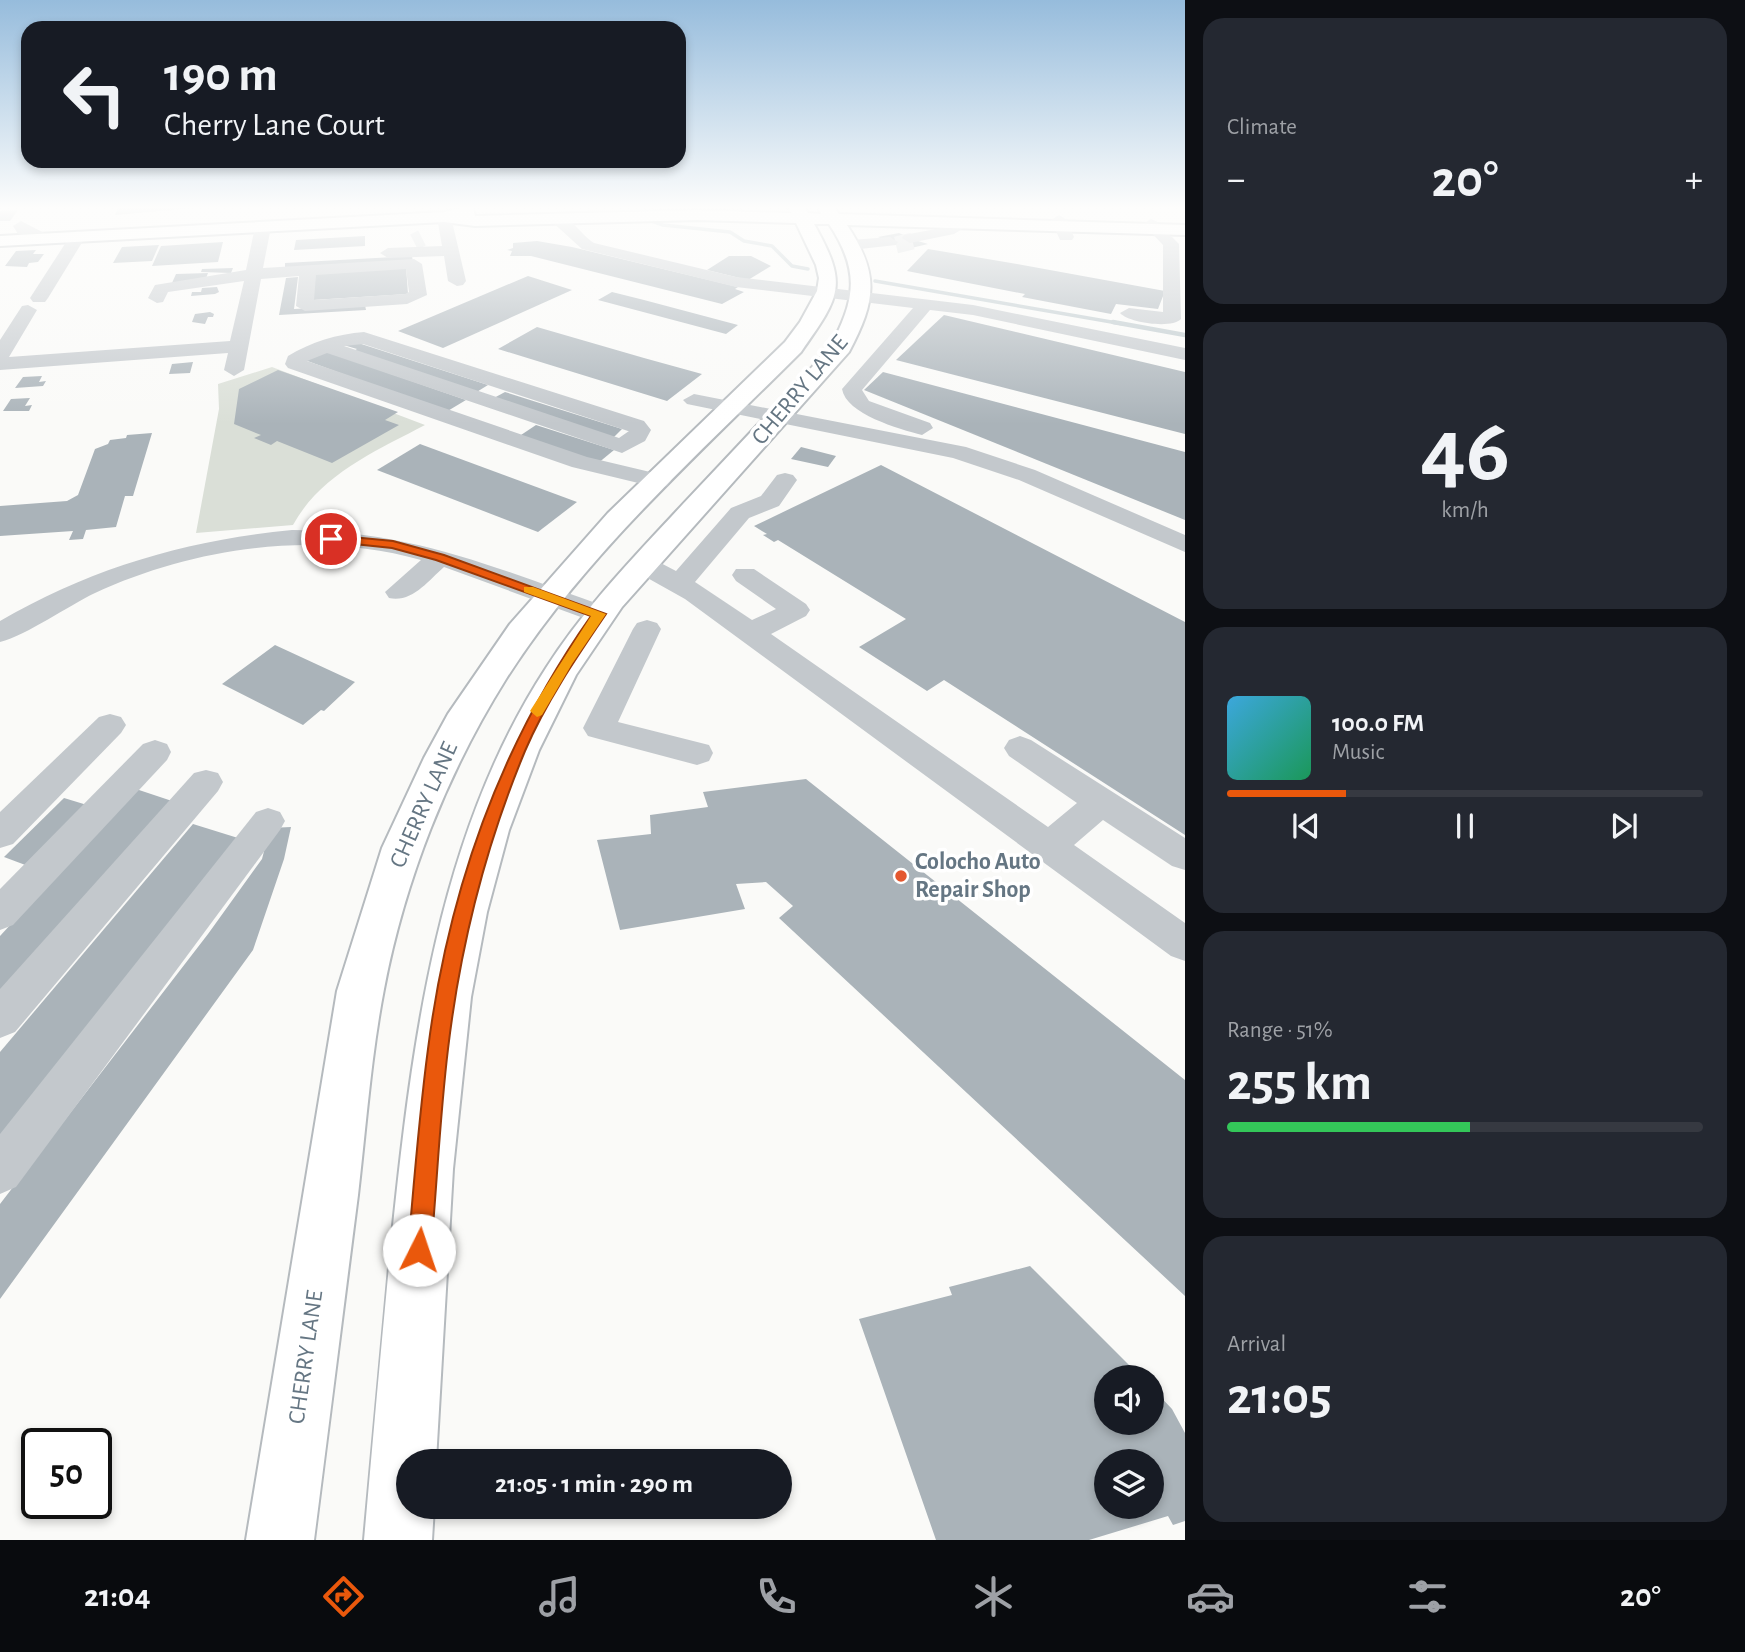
<!DOCTYPE html>
<html lang="en">
<head>
<meta charset="utf-8">
<style>
  body { margin:0; font-family:"Alegreya Sans",sans-serif; background:#242831; color:#f1f3f6; height:100vh; display:flex; flex-direction:column; font-size:26px; white-space:nowrap }
  * { box-sizing:border-box; margin:0 }
  p { font-size:23px; color:#9ea1a6 }
  .icon { flex:none; width:38px; height:38px; fill:none; stroke:currentColor; stroke-width:2; stroke-linecap:round; stroke-linejoin:round }
  .map { position:relative; flex:1; overflow:hidden }
  .side { display:flex; flex-direction:column; gap:18px; padding:18px; background:#0d0f14; width:560px }
  .side>* { flex:none }
  .top-card { position:absolute; left:21px; top:21px; width:665px; height:147px; border-radius:21px; box-shadow:0 4px 10px #0003; background:#171b24; color:#f1f3f6; overflow:hidden }
  .tools { position:absolute; left:1094px; top:1365px; display:grid; gap:14px }
  .tools a { display:grid; place-items:center; width:70px; height:70px; border-radius:50%; background:#171b24; box-shadow:0 4px 10px #0003; font-size:35px }
  .speed { position:absolute; left:21px; top:1428px; display:flex; gap:14px; font-size:35px; font-weight:700; text-align:center }
  .speed>* { display:grid; place-content:center; width:91px; height:91px; border-radius:50%; background:#171b24; box-shadow:0 4px 10px #0003; line-height:1 }
  .speed .limit { border:4px solid #111; border-radius:10px; background:#fff; color:#111 }
  .pin { position:absolute; display:grid; place-items:center; width:60px; height:60px; color:#fff; margin:-30px; border:4px solid #fff; border-radius:50%; box-shadow:0 2px 7px #0007 }
  .me { position:absolute; width:77px; margin:-38px; rotate:4deg; stroke-linejoin:round; filter:drop-shadow(0 0 5px #0008) }
  .turn { display:flex; align-items:center; gap:24px; height:147px; padding:0 28px; font-size:32px }
  .turn .icon { width:91px; height:91px; stroke-width:2.5 }
  .turn b { display:block; font-size:49px; line-height:60px }
  .big { font-size:52px; font-weight:700; line-height:1.1 }
  .side .widget { flex:1; display:flex; flex-direction:column; justify-content:center; gap:10px; min-width:0; padding:0 24px; border-radius:21px; background:#242831 }
  .side .dial { align-items:center; gap:0 }
  .dial b { font-size:91px; line-height:1 }
  .song { display:flex; align-items:center; gap:21px }
  .cover { width:84px; height:84px; border-radius:10px; background:linear-gradient(135deg,hsl(200 70% 55%),hsl(150 70% 35%)) }
  .played { height:7px; border-radius:4px; background:linear-gradient(90deg,#ea580c 25%,#363941 25%) }
  .keys { display:flex; justify-content:space-around; direction:ltr }
  .heat { display:flex; justify-content:space-between; align-items:center; font-size:38px; direction:ltr }
  .charge { height:10px; border-radius:5px; background:linear-gradient(90deg,#34c759 51%,#363941 0) }
  .trip { position:absolute; left:396px; top:1449px; width:396px; height:70px; border-radius:35px; background:#171b24; box-shadow:0 4px 10px #0003; font-weight:700; line-height:70px; text-align:center }
  .tab-bar { display:flex; height:112px; justify-content:space-around; align-items:center; background:#090b0e; color:#9ea1a6 }
  .tab-bar .icon { width:49px; height:49px }
  .tab-bar .active { color:#ea580c }
  .tab-bar b { font-size:32px; color:#f1f3f6 }
  main { display:flex; flex:1; min-height:0 }
  .map>svg:first-child { display:block }
  .green { fill:#dadfd7 }
  .lines { fill:none; stroke-linecap:round; stroke-linejoin:round }
  .stream-far1 { stroke:#bbc7cb; stroke-width:3.5 }
  .stream { stroke:#bbc7cb; stroke-width:4.5 }
  .building { fill:#aab3b9; fill-rule:evenodd }
  .minor-tunnel { stroke:#d5d9db; stroke-width:17; stroke-dasharray:17 8; stroke-linecap:butt }
  .major-casing { stroke:#b5babe; stroke-width:4 }
  .minor { fill:#c3c8cc; fill-rule:evenodd }
  .major { fill:#fff; fill-rule:evenodd }
  .route { fill:#ea580c; stroke:#983908; stroke-width:2 }
  .slow { fill:#f59e0b }
  .poi-dot { fill:#e4572e; stroke:#fff; stroke-width:2.5 }
  .labels { text-anchor:middle; dominant-baseline:central; stroke-width:7; stroke-linejoin:round; paint-order:stroke }
  .street-label { font-size:24px; fill:#657683; stroke:#fff }
  .poi-label { font-size:24px; font-weight:bold; fill:#657683; stroke:#fff; text-anchor:start }
</style>
</head>
<body>
<main>
<div class="map">
<svg width="1185" height="1540" viewBox="0 0 1185 1540">
  <rect width="100%" height="100%" fill="#fafaf8"/>
  <!-- green -->
  <path class="green" d="M272,367L425,425C376,451 321,474 293,525L196,533L219,409L218,384Z"/>
  <g class="lines">
    <!-- stream-far1 -->
    <g class="stream-far1">
      <polyline points="649,220 663,225 730,232 744,241 772,246 792,266 808,269"/>
      <polyline points="875,281 1123,324"/>
    </g>
    <!-- stream -->
    <polyline class="stream" points="1113,322 1185,335"/>
  </g>
  <!-- building -->
  <g class="building">
    <polygon points="118,208 194,208 115,215"/>
    <polygon points="18,210 10,221 0,221 0,211"/>
    <polygon points="899,233 918,241 928,244 907,249 878,237"/>
    <polygon points="365,236 365,246 294,250 296,240"/>
    <polygon points="537,241 572,247 738,287 735,289 744,292 722,304 531,256 510,256 512,251 507,250 513,248 513,243"/>
    <polygon points="223,242 218,262 152,266 161,246"/>
    <polygon points="159,245 152,261 113,263 122,247"/>
    <polygon points="928,249 1017,264 1165,291 1158,309 1116,304 1111,314 1022,297 1025,294 907,271"/>
    <polygon points="36,250 33,254 44,254 38,262 29,263 27,267 5,266 16,251"/>
    <polygon points="412,256 413,262 285,269 285,263"/>
    <polygon points="729,256 751,256 771,266 748,280 707,270"/>
    <polygon points="406,266 408,294 313,300 315,271"/>
    <polygon points="233,268 231,273 201,272 202,269"/>
    <polygon points="208,273 205,281 172,283 176,274"/>
    <polygon points="528,276 572,290 443,348 398,331"/>
    <polygon points="298,277 294,309 365,305 366,310 279,315 286,278"/>
    <polygon points="217,287 219,292 215,294 191,296 192,292 201,292 202,288"/>
    <polygon points="612,292 644,300 738,325 726,334 598,300"/>
    <polygon points="210,312 214,314 213,317 208,317 205,324 192,322 195,314"/>
    <polygon points="944,315 1185,372 1185,434 896,360"/>
    <polygon points="537,327 644,358 702,374 667,401 498,349"/>
    <polygon points="349,340 488,385 475,393 350,353 357,349 340,344"/>
    <polygon points="322,350 466,400 446,412 302,359"/>
    <polygon points="193,362 190,373 169,374 172,364"/>
    <polygon points="278,370 398,412 385,420 399,425 332,463 277,441 271,445 254,438 261,435 234,424 239,389"/>
    <polygon points="883,372 1185,452 1185,520 864,390"/>
    <polygon points="42,376 39,382 46,381 43,386 15,388 23,377"/>
    <polygon points="505,392 622,429 612,439 492,399"/>
    <polygon points="30,398 25,406 32,405 29,411 3,411 11,399"/>
    <polygon points="536,425 614,450 597,464 518,437"/>
    <polygon points="152,433 133,496 125,496 116,527 86,530 83,539 69,540 73,531 0,536 0,506 67,501 78,495 95,449 108,444 110,440 126,438 127,435"/>
    <polygon points="420,444 577,502 538,532 377,470"/>
    <polygon points="801,447 836,456 828,467 791,459"/>
    <polygon points="881,465 1185,622 1185,835 944,680 927,691 859,647 906,619 778,540 774,542 763,535 767,534 754,526"/>
    <polygon points="275,645 355,682 324,711 321,710 303,725 222,684"/>
    <polygon points="806,779 1185,1080 1185,1296 779,918 793,906 766,882 736,884 745,909 620,930 597,840 651,834 650,815 708,807 703,792"/>
    <polygon points="136,789 172,801 0,996 0,936"/>
    <polygon points="64,798 87,805 28,866 4,857"/>
    <polygon points="193,824 238,838 0,1139 0,1052"/>
    <polygon points="291,827 284,859 253,950 0,1299 0,1204 208,934 262,859 270,828"/>
    <path d="M1030,1266L1141,1377H1106V1423H1152V1388L1172,1409L1185,1433V1521L1173,1525L1168,1516L1089,1540H936L859,1319L952,1295L949,1287ZM1106,1461H1152V1507H1106Z"/>
  </g>
  <g class="lines">
    <!-- minor-tunnel -->
    <g class="minor-tunnel">
      <polyline points="414,242 422,238"/>
      <polyline points="896,245 917,240"/>
    </g>
    <!-- major casing -->
    <g class="major-casing">
      <path id="major" d="M462,208H473L475,216L697,210L791,213L789,208H805L808,213L821,214L818,208H835L839,214L1185,225V235L847,225C880,274 876,301 849,352L622,607L576,675L539,750L509,830L487,912L471,997L453,1169L436,1461H408V1507H434L432,1540H364C373,1438 382,1336 392,1235C412,1042 438,834 546,668C585,607 634,557 683,504C731,453 780,401 829,349C855,301 861,272 829,224H814C849,286 840,296 801,352C698,455 585,555 506,679C447,773 405,880 384,989C371,1056 366,1127 358,1195C343,1310 329,1425 314,1540H246L337,991L382,848L424,758L448,714L510,624L608,513L785,342L800,322L817,291L819,278L816,265L796,223L697,220L475,226L444,222L0,246V236L444,212Z"/>
    </g>
    <!-- minor -->
    <g class="minor">
      <polygon points="444,213 451,217 466,281 463,285 457,286 448,281 444,256 388,258 380,253 388,248 442,246 437,217"/>
      <path d="M555,213C573,218 580,234 594,243L736,277L973,305L1185,348V360L973,315L930,310L862,390L869,401L930,423L933,428L922,435C899,429 846,414 842,389L913,308L736,287L582,249L550,220L548,217Z"/>
      <polygon points="1059,215 1067,220 1074,237 1072,240 1060,240 1051,220"/>
      <polygon points="964,218 972,223 954,234 910,243 902,238 904,235 941,228"/>
      <path d="M1151,219L1156,221L1179,244L1181,319C1172,329 1129,323 1120,313L1129,308L1163,312V245L1143,224Z"/>
      <polygon points="21,221 54,238 46,243 18,234 13,226"/>
      <path d="M263,222L271,227L263,268L414,259L422,264L427,295L407,304L305,311L296,306L299,276L261,279L244,370L234,376L224,370L228,353L0,370V340L22,306L28,305L37,310L9,357L230,341L244,281L168,292L163,302L157,303L148,298L155,285L246,270L255,227ZM406,269L409,292L405,294L314,300L316,275Z"/>
      <polygon points="78,231 86,236 48,298 45,302 33,302 30,298 72,233"/>
      <polygon points="890,237 898,242 896,245 851,250 843,245 851,240"/>
      <path d="M364,332L644,421L651,430L645,441L622,453L327,353L307,361L587,457L667,476L671,481L667,486L659,488L572,467L288,368L285,364L288,356C311,342 337,334 364,332ZM363,344L628,431H629L619,438L344,346Z"/>
      <polygon points="694,394 966,447 1035,470 1185,535 1185,552 1019,480 953,458 687,404 683,400"/>
      <polygon points="785,473 793,475 797,480 779,506 749,518 695,582 752,620 776,609 736,581 732,575 736,569 754,569 806,604 810,610 806,616 771,634 1048,827 1077,803 1009,756 1004,748 1009,740 1020,736 1031,740 1185,838 1185,870 1172,866 1103,820 1074,845 1185,923 1185,961 1171,956 685,599 635,571 631,565 635,559 653,559 676,571 731,508 761,496 777,475"/>
      <path d="M292,530C413,531 497,568 609,608L613,614L609,620L599,623L589,620L444,567C428,581 412,603 389,598L385,592L421,560C315,530 194,547 95,593C68,606 27,635 0,642V621C91,568 187,540 292,530Z"/>
      <polygon points="647,620 657,623 661,629 618,722 709,745 713,753 709,761 697,765 599,739 588,736 583,728 633,629 637,623"/>
      <polygon points="110,714 121,717 126,725 121,733 13,844 0,848 0,812 99,717"/>
      <polygon points="155,740 167,744 171,752 167,760 13,925 0,930 0,889 143,744"/>
      <polygon points="206,770 218,773 223,782 218,791 15,1032 0,1038 0,989 194,773"/>
      <polygon points="268,808 280,812 285,821 280,830 16,1187 0,1194 0,1134 256,812"/>
    </g>
    <!-- major -->
    <use href="#major" class="major"/>
  </g>
  <!-- sky -->
  <linearGradient id="sky" x2="0" y2="1"><stop stop-color="#96bcdc"/><stop offset="0.49" stop-color="#fdfdfc"/><stop offset="1" stop-color="#fdfdfc" stop-opacity="0"/></linearGradient>
  <rect width="1185" height="424" fill="url(#sky)"/>
  <!-- route -->
  <path class="route" d="M331,535L393,541L444,555L606,614C576,658 546,702 525,751C486,845 460,948 448,1049C440,1115 437,1183 431,1250L428,1258L419,1262L411,1258L408,1250C414,1183 419,1116 428,1049C448,892 500,745 591,616L436,560L392,548L326,541V536Z"/>
  <!-- slow -->
  <polygon class="slow" points="524,587 533,587 606,614 572,664 542,715 537,717 530,711 591,616 524,592"/>
  <!-- markers -->
  <circle class="poi-dot" cx="901" cy="876" r="7"/>
  <g class="labels">
    <!-- street labels -->
    <g class="street-label">
      <text transform="translate(800 390) rotate(-50)">CHERRY LANE</text>
      <text transform="translate(424 805) rotate(-66)">CHERRY LANE</text>
      <text transform="translate(306 1357) rotate(-82)">CHERRY LANE</text>
    </g>
    <!-- poi labels -->
    <g class="poi-label">
      <text x="915" y="862">Colocho Auto<tspan x="915" dy="28">Repair Shop</tspan></text>
    </g>
  </g>
</svg>
<div class="tools">
<a><svg class="icon" aria-label="sound" viewBox="0 0 24 24"><path d="M4 9h4l5-4v14l-5-4H4zM17 9q2 3 0 6"/></svg></a>
<a><svg class="icon" aria-label="layers" viewBox="0 0 24 24"><path d="M12 4l9 5-9 5-9-5zM3 14l9 5 9-5"/></svg></a>
</div>
<div class="speed"><div class="limit">50</div></div>
<div class="pin" style="left:331px;top:539px;background:#d93025"><svg class="icon" aria-label="arrive" viewBox="0 0 24 24"><path d="M6 21V4h12l-3 4 3 4H6"/></svg></div>
<svg class="me" style="left:419px;top:1250px" viewBox="-20 -20 40 40"><circle r="19" fill="#fff"/><path d="M0-13L10 11 0 6-10 11z" fill="#ea580c"/></svg>
<div class="trip">21:05 · 1 min · 290 m</div>
<div class="top-card">
<div class="turn"><svg class="icon" aria-label="left" viewBox="0 0 24 24"><path d="M17 20v-9H6M10 6l-5 5 5 5"/></svg><div><b>190 m</b>Cherry Lane Court</div></div>
</div>
</div>
<section class="side">
<div class="widget"><p>Climate</p>
<div class="heat"><a>−</a><b class="big">20°</b><a>+</a></div>
</div>
<div class="widget dial"><b>46</b><p>km/h</p></div>
<div class="widget">
<div class="song"><i class="cover"></i><div><b>100.0 FM</b><p>Music</p></div></div>
<div class="played"></div>
<div class="keys"><svg class="icon" aria-label="previous" viewBox="0 0 24 24"><path d="M18 5L8 12l10 7zM5 5v14"/></svg><svg class="icon" aria-label="pause" viewBox="0 0 24 24"><path d="M8 5v14M16 5v14"/></svg><svg class="icon" aria-label="next" viewBox="0 0 24 24"><path d="M6 5l10 7-10 7zM19 5v14"/></svg></div>
</div>
<div class="widget"><p>Range · 51%</p><b class="big">255 km</b><div class="charge"></div></div>
<div class="widget"><p>Arrival</p><b class="big">21:05</b></div>
</section>
</main>
<nav class="tab-bar">
<b>21:04</b>
<svg class="icon active" aria-label="directions" viewBox="0 0 24 24"><path d="M12 3l9 9-9 9-9-9zM9 14v-3h6M13 9l2 2-2 2"/></svg>
<svg class="icon" aria-label="music" viewBox="0 0 24 24"><path d="M9 18V5l10-2v13"/><circle cx="6" cy="18" r="3"/><circle cx="16" cy="16" r="3"/></svg>
<svg class="icon" aria-label="phone" viewBox="0 0 24 24"><path d="M5 4h4l2 5-3 2q2 4 5 5l2-3 5 2v4C11 20 4 13 5 4z"/></svg>
<svg class="icon" aria-label="climate" viewBox="0 0 24 24"><path d="M12 3v18M4 7l16 10M4 17L20 7"/></svg>
<svg class="icon" aria-label="car" viewBox="0 0 24 24"><path d="M5 17H2v-5l4-1 3-4h7l3 4 3 1v5h-3M9 17h6M6 11h13"/><circle cx="7" cy="17" r="2"/><circle cx="17" cy="17" r="2"/></svg>
<svg class="icon" aria-label="filters" viewBox="0 0 24 24"><path d="M4 7h16M4 17h16"/><circle cx="9" cy="7" r="2"/><circle cx="15" cy="17" r="2"/></svg>
<b>20°</b>
</nav>
</body>
</html>
